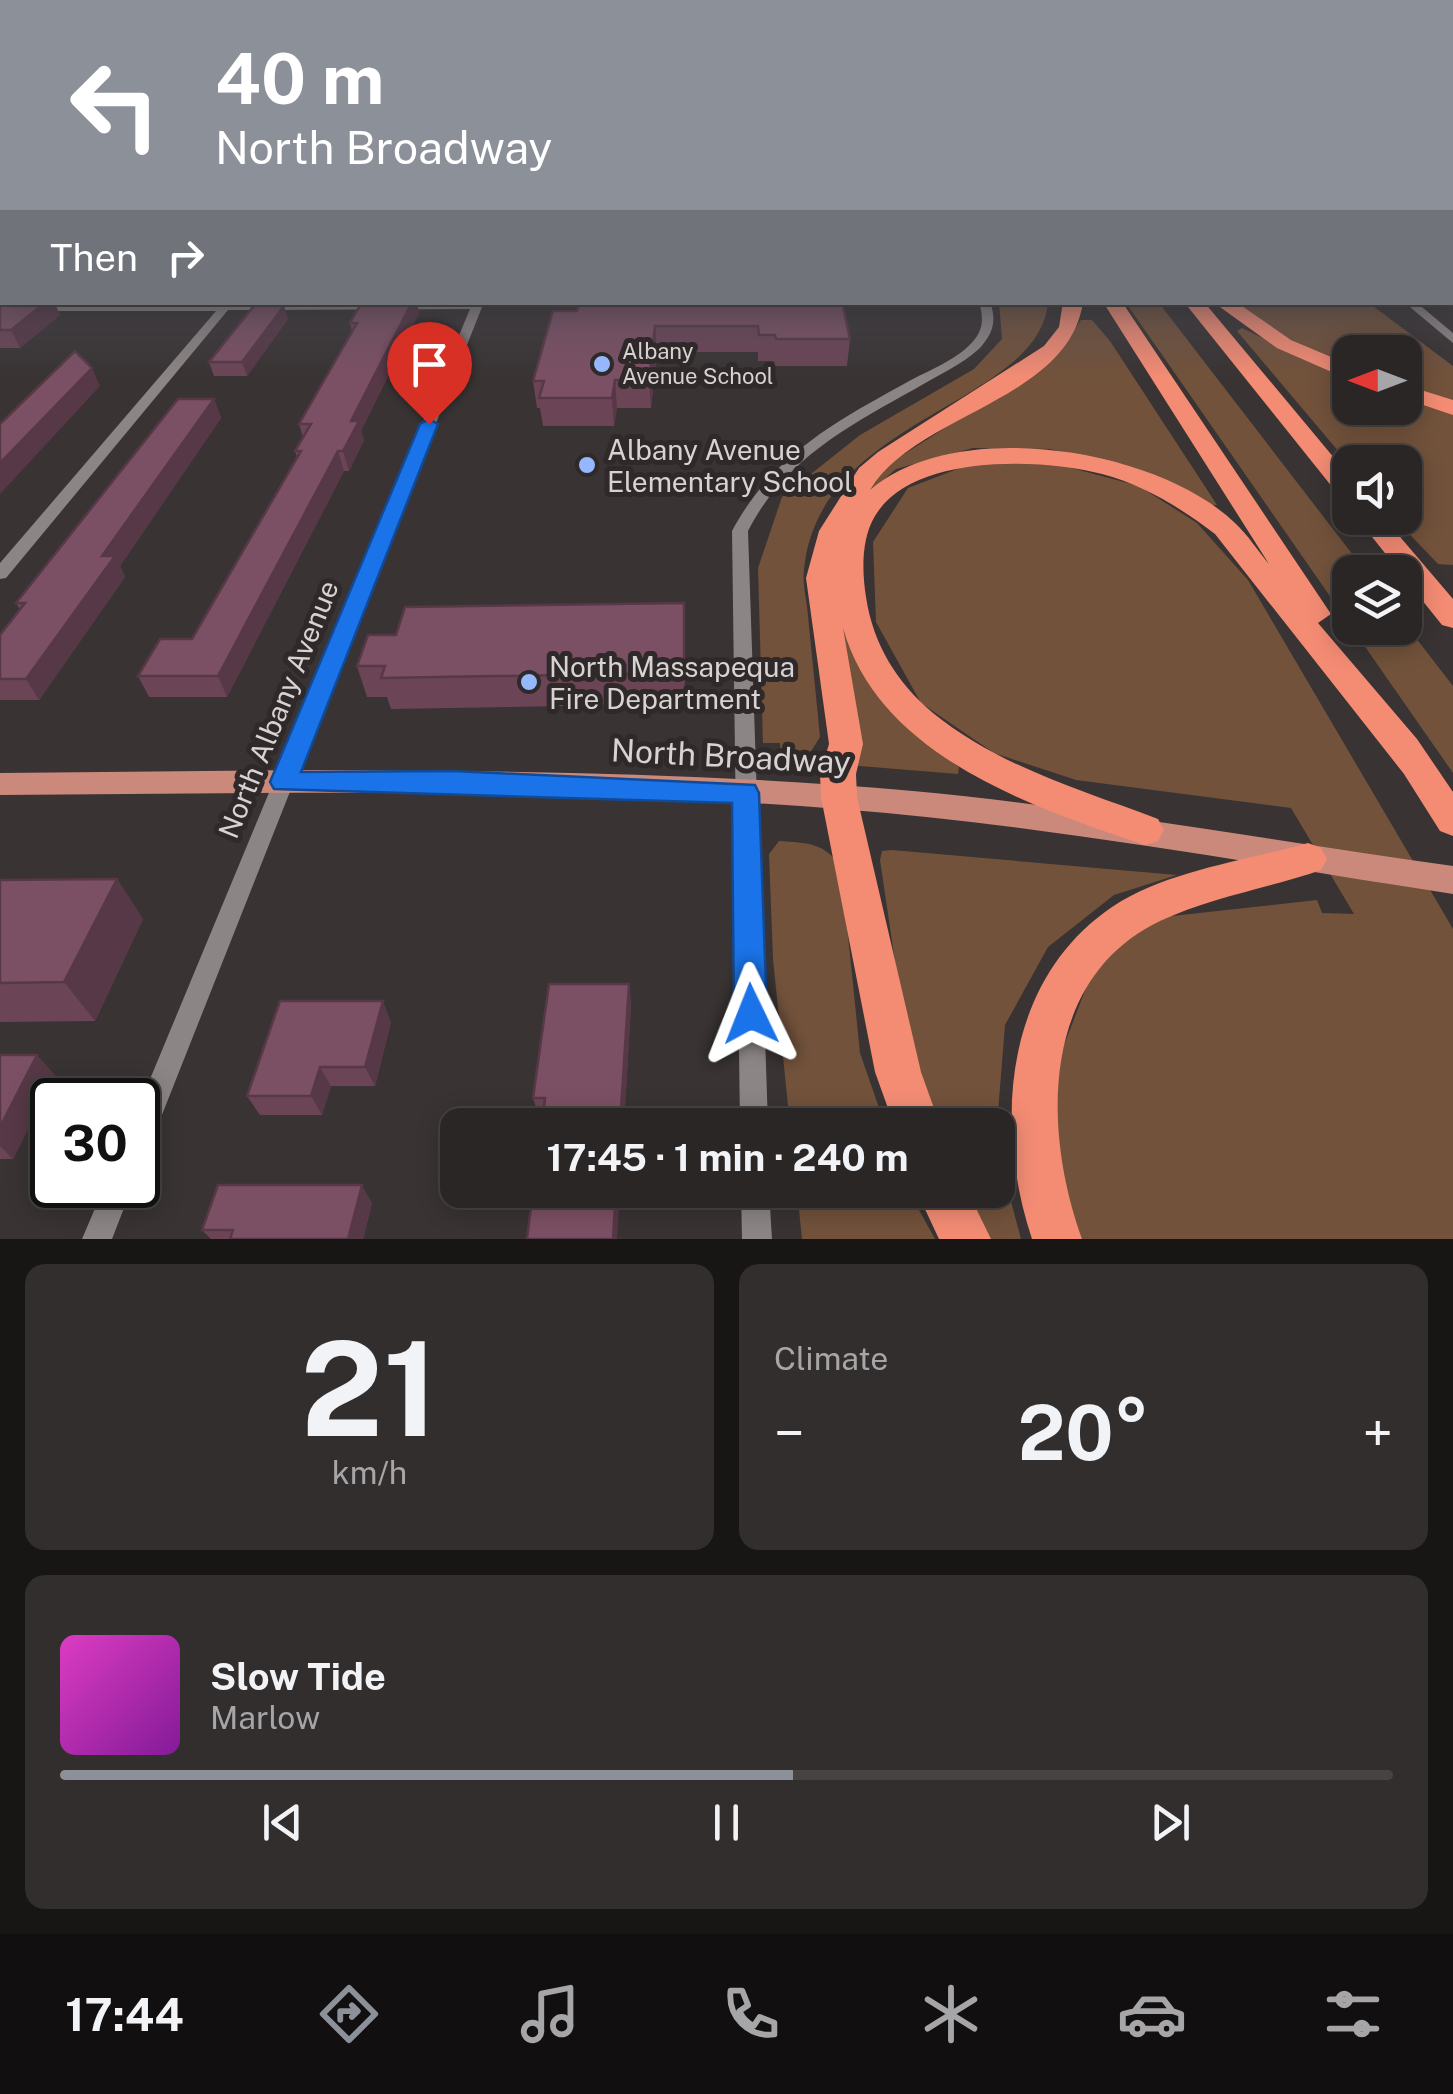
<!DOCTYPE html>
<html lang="en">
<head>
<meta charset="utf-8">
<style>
  body { margin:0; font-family:"Public Sans",sans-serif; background:#332e2e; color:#f1f3f6; height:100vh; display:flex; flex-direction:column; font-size:38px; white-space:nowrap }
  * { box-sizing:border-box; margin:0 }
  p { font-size:32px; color:#a6a5a7 }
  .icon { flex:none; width:55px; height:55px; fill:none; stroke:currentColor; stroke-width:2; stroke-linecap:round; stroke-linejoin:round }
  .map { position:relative; height:1239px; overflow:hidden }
  .panel { display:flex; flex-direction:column; gap:25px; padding:25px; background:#181515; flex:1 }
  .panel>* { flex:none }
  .top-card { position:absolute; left:0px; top:0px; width:1455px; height:305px; box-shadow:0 5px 25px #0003,0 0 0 2px #474343; background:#8c9099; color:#fff; overflow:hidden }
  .needle { width:65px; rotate:270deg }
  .controls { position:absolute; left:1332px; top:335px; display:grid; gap:20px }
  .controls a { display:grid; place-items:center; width:90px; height:90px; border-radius:20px; background:#2b2626; box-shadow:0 5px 25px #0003,0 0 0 2px #474343; font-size:50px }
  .speed { position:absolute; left:30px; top:1078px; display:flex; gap:20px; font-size:50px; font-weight:700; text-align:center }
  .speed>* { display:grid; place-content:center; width:130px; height:130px; border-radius:50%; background:#2b2626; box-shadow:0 5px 25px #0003,0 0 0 2px #474343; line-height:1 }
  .speed .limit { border:5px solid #111; border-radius:15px; background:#fff; color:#111 }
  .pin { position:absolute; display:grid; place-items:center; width:85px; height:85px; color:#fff; margin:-102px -42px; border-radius:50% 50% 50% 0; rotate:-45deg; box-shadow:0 0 10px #0007 }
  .pin .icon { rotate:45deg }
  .me { position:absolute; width:110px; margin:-55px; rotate:358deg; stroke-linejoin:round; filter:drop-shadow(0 0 8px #0008) }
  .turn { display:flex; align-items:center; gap:35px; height:210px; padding:0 50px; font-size:45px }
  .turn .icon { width:130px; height:130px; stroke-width:2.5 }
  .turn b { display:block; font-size:70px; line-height:85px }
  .then { display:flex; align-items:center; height:95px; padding:0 50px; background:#0003; gap:20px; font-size:38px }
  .big { font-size:75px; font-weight:700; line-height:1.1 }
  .panel .widget { flex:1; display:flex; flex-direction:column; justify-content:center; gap:15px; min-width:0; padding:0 35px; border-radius:20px; background:#332e2e }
  .panel .dial { align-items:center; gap:0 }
  .dial b { font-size:130px; line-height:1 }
  .song { display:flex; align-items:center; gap:30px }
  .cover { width:120px; height:120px; border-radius:15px; background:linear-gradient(135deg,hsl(310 70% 55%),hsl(290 70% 35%)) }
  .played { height:10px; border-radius:5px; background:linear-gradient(90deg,#8c9099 55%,#474343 55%) }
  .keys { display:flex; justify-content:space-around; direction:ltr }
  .heat { display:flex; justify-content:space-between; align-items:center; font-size:55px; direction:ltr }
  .panel .tiles { flex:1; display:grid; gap:25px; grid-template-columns:1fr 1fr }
  .widget:last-child { grid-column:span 2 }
  .trip { position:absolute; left:440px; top:1108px; width:575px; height:100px; border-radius:20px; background:#2b2626; box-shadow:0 5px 25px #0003,0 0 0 2px #474343; font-weight:700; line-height:100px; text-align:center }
  .dock { display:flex; height:160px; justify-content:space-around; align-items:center; background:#110f0f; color:#a6a5a7 }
  .dock .icon { width:70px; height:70px }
  .dock .on { color:#8c9099 }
  .dock b { font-size:45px; color:#f1f3f6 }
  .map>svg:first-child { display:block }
  .green { fill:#72523b }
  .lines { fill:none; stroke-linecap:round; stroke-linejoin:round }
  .minor { fill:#8c8585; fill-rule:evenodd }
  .major { fill:#ca897b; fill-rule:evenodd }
  .highway { fill:#f48c74; fill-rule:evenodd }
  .wall { fill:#6b4556 }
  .shaded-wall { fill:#573846 }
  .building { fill:#7c5064; stroke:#573846; stroke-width:2.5 }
  .route { fill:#1a73e8; stroke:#114b97; stroke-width:2.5 }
  .poi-dot { fill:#95b7fd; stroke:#2f2929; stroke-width:4 }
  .labels { text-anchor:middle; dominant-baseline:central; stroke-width:10; stroke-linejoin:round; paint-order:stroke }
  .far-poi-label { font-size:22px; fill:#d7d3d3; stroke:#2f2929; text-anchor:start }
  .poi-label { font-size:28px; fill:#d7d3d3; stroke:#2f2929; text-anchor:start }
  .street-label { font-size:28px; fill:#d7d3d3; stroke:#2f2929 }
  .near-street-label { font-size:32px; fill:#d7d3d3; stroke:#2f2929 }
</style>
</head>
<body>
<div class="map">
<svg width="1453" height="1239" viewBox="0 0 1453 1239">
  <rect width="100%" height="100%" fill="#393333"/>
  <!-- green -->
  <g class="green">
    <path d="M999,303H1048C1037,407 818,416 804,570C802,584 807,601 808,616C812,656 816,696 820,737L810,753L781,758L780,743H763L758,568L782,497L860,435L974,369L1002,339Z"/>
    <polygon points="1126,303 1159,303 1366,572 1350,572 1350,625"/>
    <polygon points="1229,303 1369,303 1453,366 1453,403 1405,386 1405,352 1350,352 1350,368 1256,323"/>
    <polygon points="1081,320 1092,320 1110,341 1217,505 1204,505 1126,465 1050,449 973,448 896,469 861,499 884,467 1053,359"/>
    <polygon points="1242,328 1350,379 1350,408 1405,408 1405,400 1453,414 1453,565 1438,564 1394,518 1405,518 1405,462 1350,465 1237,331"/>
    <polygon points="973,463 1053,463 1139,486 1197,523 1248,580 1453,929 1453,1239 1075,1239 1047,1089 1098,957 1163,917 1317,900 1322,913 1354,914 1291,808 1076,780 994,753 921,703 876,622 873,542 908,488"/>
    <polygon points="1405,624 1453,686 1453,773 1352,628 1405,628"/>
    <polygon points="840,625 846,626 870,685 909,729 959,767 958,774 847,765"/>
    <path d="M779,841C807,843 824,842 841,867L860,1053L885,1125H790L773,959L769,854Z"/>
    <polygon points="892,850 1177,875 1114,895 1048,947 1005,1025 997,1125 933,1125 908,1049 880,860 882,851"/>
    <polygon points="998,1152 1021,1239 986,1239 962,1190 998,1190"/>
    <polygon points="797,1190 908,1190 935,1239 802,1239"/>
  </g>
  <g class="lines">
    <!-- minor -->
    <g class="minor">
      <rect x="0" y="279" width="2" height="8"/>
      <polygon points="484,302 152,1140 148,1150 138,1154 138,1108 470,309 228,310 6,578 0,579 0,563 216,311 0,311 0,305"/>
      <path d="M979,302H990C997,321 993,333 980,348C962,365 936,376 915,389C848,426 784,460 748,531L768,1125H740L732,531C773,454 837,421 911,380C932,369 960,358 975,339C984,327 983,316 979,302Z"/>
      <polygon points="1404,302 1416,302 1453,333 1453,343"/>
      <polygon points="105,1185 133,1185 112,1239 82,1239"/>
      <polygon points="741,1190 769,1190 772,1239 742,1239"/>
    </g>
    <!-- major -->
    <path class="major" d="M315,770C514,771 714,773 913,791C1094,808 1273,841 1453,866V894C1249,863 1045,825 839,809C560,787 280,793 0,795V773Z"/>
    <!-- highway -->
    <g class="highway">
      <path d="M1063,302H1083C1069,401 915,414 870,490C956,416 1157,448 1235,523C1248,535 1258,551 1269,564L1103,302H1122L1331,614L1318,623L1417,739L1453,792V836L1440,831L1404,774L1215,534C1181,508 1144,485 1102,474C1042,458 912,453 875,516C861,539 862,572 866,597C873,644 897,683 933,713C998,766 1081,790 1158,819L1164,830L1158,841L1145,845C1032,807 879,756 843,628L863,744L856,774L857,797L921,1072L940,1125H894L875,1072L821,797L820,774L829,744L806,578L819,531L859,468L878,452L1044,346L1059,327Z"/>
      <polygon points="1184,302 1204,302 1350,477 1350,501 1341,498"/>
      <polygon points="1213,302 1236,302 1291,340 1350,365 1350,380 1277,348"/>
      <polygon points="1405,385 1453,400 1453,415 1405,399"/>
      <polygon points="1357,518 1384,518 1453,599 1453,628 1442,625 1405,579 1405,572 1400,572"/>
      <path d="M1308,843L1321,848L1327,859L1321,870C1269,888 1211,897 1160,921C1039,979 1043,1131 1082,1239H1032C994,1125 1003,981 1112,907C1168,870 1245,861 1308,843Z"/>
      <polygon points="916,1190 967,1190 991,1239 939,1239"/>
    </g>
  </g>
  <!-- wall -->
  <g class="wall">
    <polygon points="0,300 2,302 54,302 60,315 20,348 0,348"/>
    <polygon points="362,302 417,302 419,313 361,431 364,440 349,471 344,471 227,697 149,697 138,676 192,639 297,457 295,451 303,438 299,424 352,332 350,323"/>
    <polygon points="842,302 850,339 847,366 775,366 774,361 758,361 758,352 657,352 651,408 617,408 614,426 543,426 540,408 537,408 533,381 577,311"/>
    <polygon points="288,319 247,376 214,376 209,362"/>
    <polygon points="214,399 221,418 120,566 125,577 39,700 0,700 0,635 20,610 16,603"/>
    <polygon points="685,634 685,704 391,709 387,697 367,697 357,666"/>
    <polygon points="117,879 143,919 95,1021 0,1022 0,880"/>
    <polygon points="629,984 631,1004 624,1125 542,1125 543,1117 539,1117 533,1098"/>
    <polygon points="391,1022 375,1086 331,1086 322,1115 260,1115 247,1096"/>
    <polygon points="0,1055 55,1075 13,1159 0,1159"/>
    <polygon points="372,1203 363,1239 211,1239 202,1230"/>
  </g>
  <!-- shaded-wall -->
  <g class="shaded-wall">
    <polygon points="2,223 2,244 0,246 0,225"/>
    <polygon points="46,302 54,302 60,315 20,348 11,330"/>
    <polygon points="412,302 417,302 419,313 361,431 364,440 349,471 343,451 351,421"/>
    <polygon points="284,306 288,319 247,376 242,362"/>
    <polygon points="655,326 657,352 651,408 649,380"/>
    <polygon points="92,368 100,386 0,494 0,463"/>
    <polygon points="615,380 617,408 614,426 612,398"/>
    <polygon points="214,399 221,418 120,566 125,577 39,700 26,679 102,556"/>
    <polygon points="338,451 344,471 227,697 218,676"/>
    <polygon points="684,603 685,634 685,704 684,673"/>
    <polygon points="117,879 143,919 95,1021 64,982"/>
    <polygon points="629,984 631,1004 624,1125 620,1125"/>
    <polygon points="383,1001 391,1022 375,1086 365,1067"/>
    <polygon points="37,1055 55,1075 13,1159 0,1146 0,1127"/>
    <polygon points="320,1067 331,1086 322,1115 311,1096"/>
    <polygon points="362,1185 372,1203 363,1239 348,1239"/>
    <polygon points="616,1190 620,1190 617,1239 613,1239"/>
  </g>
  <!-- building -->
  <g class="building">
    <polygon points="0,204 2,204 2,223 0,225"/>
    <polygon points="2,298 2,302 46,302 11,330 0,330 0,300"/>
    <polygon points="257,302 280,302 284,306 242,362 209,362"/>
    <polygon points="362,302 412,302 351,421 359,421 343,451 338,451 218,676 138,676 160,639 192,639 301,451 295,451 311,424 299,424 357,323 350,323"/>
    <polygon points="579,302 842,302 850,339 776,339 775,335 759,335 758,326 655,326 649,380 615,380 612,398 539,398 544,381 533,381 553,311 577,311"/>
    <polygon points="75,351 92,368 0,463 0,424"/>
    <polygon points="178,399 214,399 102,556 115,556 26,679 0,679 0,635 25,603 16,603"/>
    <polygon points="684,603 684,673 381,678 385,666 357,666 368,635 396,635 405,607"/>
    <polygon points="117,879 64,982 0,983 0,880"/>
    <polygon points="549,984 629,984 620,1125 542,1125 545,1098 533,1098"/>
    <polygon points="280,1001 383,1001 365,1067 320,1067 311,1096 247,1096"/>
    <polygon points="0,1055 37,1055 0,1127"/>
    <polygon points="218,1185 362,1185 348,1239 230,1239 233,1230 202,1230"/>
    <polygon points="533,1190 616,1190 613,1239 527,1239"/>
  </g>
  <!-- sky -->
  <linearGradient id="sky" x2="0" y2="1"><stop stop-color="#1f1c1c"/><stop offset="0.54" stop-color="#4e505b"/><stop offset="1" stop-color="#4e505b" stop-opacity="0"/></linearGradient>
  <rect width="1453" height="378" fill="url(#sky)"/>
  <!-- route -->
  <polygon class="route" points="429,419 438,424 301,772 452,771 755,785 759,793 767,1014 762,1025 751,1030 739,1025 734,1014 732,803 274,789 270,782 420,424"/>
  <!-- markers -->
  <g class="poi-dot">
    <circle cx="602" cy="364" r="10"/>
    <circle cx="587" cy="465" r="10"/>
    <circle cx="529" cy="682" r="10"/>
  </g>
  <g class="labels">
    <!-- far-poi labels -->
    <g class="far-poi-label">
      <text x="622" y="351">Albany<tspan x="622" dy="25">Avenue School</tspan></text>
    </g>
    <!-- poi labels -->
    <g class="poi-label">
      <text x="607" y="449">Albany Avenue<tspan x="607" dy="32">Elementary School</tspan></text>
      <text x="549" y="666">North Massapequa<tspan x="549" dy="32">Fire Department</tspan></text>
    </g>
    <!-- street labels -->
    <g class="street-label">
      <text transform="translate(278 709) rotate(-68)">North Albany Avenue</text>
    </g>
    <!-- near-street labels -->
    <g class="near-street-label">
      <text transform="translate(731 756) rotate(3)">North Broadway</text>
    </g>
  </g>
</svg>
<div class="controls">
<a><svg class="needle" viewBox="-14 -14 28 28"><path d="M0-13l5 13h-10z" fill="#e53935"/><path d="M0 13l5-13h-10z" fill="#a6a5a7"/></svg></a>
<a><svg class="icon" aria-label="sound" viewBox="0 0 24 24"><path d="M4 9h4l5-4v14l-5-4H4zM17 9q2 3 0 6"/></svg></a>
<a><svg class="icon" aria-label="layers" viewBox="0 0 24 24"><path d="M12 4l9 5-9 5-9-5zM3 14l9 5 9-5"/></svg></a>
</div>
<div class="speed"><div class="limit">30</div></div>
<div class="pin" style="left:429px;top:424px;background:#d93025"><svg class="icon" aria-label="arrive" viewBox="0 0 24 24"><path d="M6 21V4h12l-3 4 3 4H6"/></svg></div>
<svg class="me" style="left:751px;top:1014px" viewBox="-20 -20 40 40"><path d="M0-17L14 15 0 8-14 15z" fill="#1a73e8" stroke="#fff" stroke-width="4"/></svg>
<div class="trip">17:45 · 1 min · 240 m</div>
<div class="top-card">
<div class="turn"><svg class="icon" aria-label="left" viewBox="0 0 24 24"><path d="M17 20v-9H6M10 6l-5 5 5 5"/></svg><div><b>40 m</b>North Broadway</div></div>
<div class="then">Then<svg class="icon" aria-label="right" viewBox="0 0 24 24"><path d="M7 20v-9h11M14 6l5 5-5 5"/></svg></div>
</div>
</div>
<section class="panel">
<div class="tiles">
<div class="widget dial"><b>21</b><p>km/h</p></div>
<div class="widget"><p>Climate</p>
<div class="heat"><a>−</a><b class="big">20°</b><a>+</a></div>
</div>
<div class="widget">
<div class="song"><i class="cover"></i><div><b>Slow Tide</b><p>Marlow</p></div></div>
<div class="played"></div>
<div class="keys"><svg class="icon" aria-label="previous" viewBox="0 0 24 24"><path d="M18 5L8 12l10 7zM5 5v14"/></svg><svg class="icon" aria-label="pause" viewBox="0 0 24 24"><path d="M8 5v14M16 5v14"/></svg><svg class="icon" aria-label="next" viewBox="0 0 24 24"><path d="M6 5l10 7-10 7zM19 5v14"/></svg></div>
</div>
</div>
</section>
<nav class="dock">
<b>17:44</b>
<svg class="icon on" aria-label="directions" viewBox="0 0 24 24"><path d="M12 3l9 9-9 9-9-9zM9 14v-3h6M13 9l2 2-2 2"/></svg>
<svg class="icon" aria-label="music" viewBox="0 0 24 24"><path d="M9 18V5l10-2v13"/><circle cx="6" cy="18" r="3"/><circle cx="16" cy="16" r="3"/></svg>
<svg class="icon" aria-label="phone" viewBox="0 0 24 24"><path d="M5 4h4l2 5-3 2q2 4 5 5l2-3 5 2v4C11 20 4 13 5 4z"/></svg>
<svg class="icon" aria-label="climate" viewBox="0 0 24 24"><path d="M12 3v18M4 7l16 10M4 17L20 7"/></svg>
<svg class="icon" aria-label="car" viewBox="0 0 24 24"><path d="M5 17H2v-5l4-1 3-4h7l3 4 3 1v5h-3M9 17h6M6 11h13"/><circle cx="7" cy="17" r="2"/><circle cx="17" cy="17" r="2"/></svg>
<svg class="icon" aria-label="filters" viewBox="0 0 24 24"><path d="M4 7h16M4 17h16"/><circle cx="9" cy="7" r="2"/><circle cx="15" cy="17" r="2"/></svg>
</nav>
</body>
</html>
